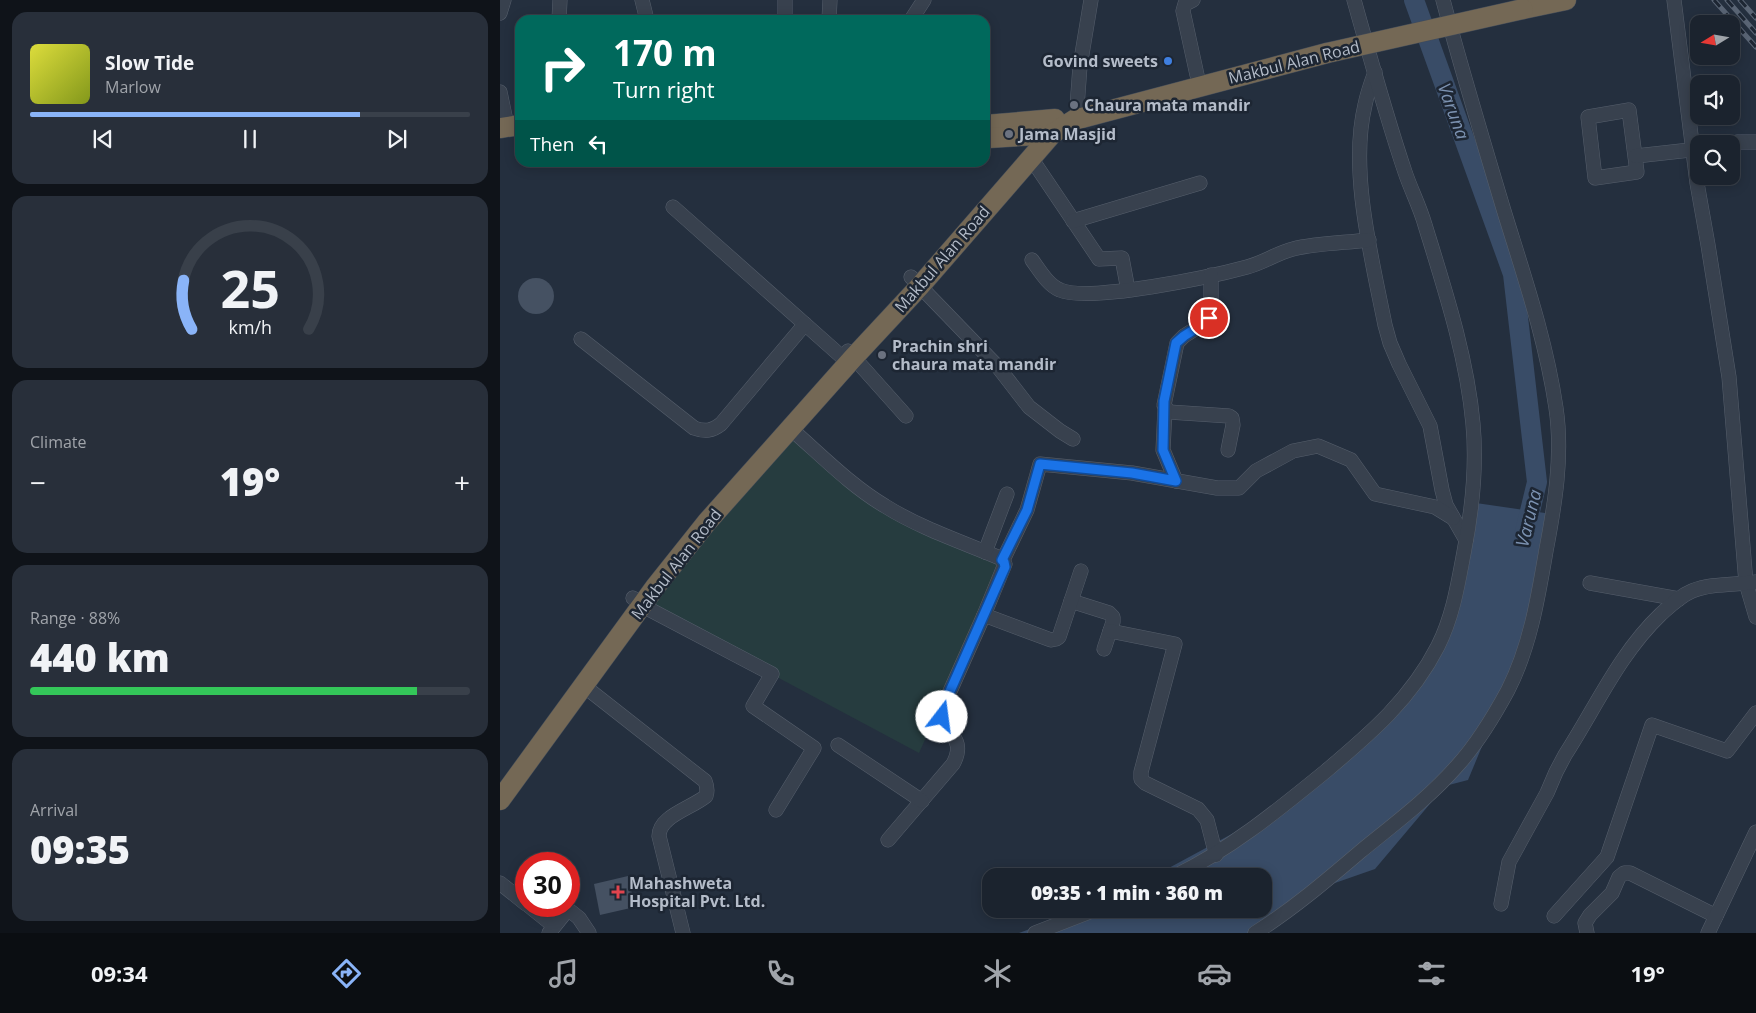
<!DOCTYPE html>
<html lang="en">
<head>
<meta charset="utf-8">
<style>
  body { margin:0; font-family:"Open Sans",sans-serif; background:#282f3a; color:#f1f3f6; height:100vh; display:flex; flex-direction:column; font-size:19px; white-space:nowrap }
  * { box-sizing:border-box; margin:0 }
  p { font-size:16px; color:#a0a4aa }
  .icon { flex:none; width:28px; height:28px; fill:none; stroke:currentColor; stroke-width:2; stroke-linecap:round; stroke-linejoin:round }
  .map { position:relative; flex:1; overflow:hidden }
  .sheet { display:flex; flex-direction:column; gap:12px; padding:12px; background:#0f1319; width:500px }
  .sheet>* { flex:none }
  .banner { position:absolute; left:15px; top:15px; width:475px; height:152px; border-radius:15px; box-shadow:0 2px 12px #0003,0 0 0 1px #39404a; background:#00695c; color:#fff; overflow:hidden }
  .needle { width:32px; rotate:259deg }
  .buttons { position:absolute; left:1190px; top:15px; display:grid; gap:10px }
  .buttons a { display:grid; place-items:center; width:50px; height:50px; border-radius:10px; background:#1b232e; box-shadow:0 2px 12px #0003,0 0 0 1px #39404a; font-size:25px }
  .speed { position:absolute; left:15px; top:852px; display:flex; gap:10px; font-size:25px; font-weight:700; text-align:center }
  .speed>* { display:grid; place-content:center; width:65px; height:65px; border-radius:50%; background:#1b232e; box-shadow:0 2px 12px #0003,0 0 0 1px #39404a; line-height:1 }
  .speed .limit { border:8px solid #d22; background:#fff; color:#111 }
  .pin { position:absolute; display:grid; place-items:center; width:42px; height:42px; color:#fff; margin:-21px; border:2px solid #fff; border-radius:50%; box-shadow:0 1px 5px #0007 }
  .me { position:absolute; width:55px; margin:-28px; rotate:15deg; stroke-linejoin:round; filter:drop-shadow(0 0 4px #0008) }
  .turn { display:flex; align-items:center; gap:18px; height:105px; padding:0 15px; font-size:22px }
  .turn .icon { width:65px; height:65px; stroke-width:2.5 }
  .turn b { display:block; font-size:35px; line-height:42px }
  .then { display:flex; align-items:center; height:48px; padding:0 15px; background:#0003; gap:10px; font-size:19px }
  .big { font-size:38px; font-weight:800; line-height:1.1 }
  .sheet .widget { flex:1; display:flex; flex-direction:column; justify-content:center; gap:8px; min-width:0; padding:0 18px; border-radius:15px; background:#282f3a }
  .sheet .dial { align-items:center; gap:0 }
  .dial svg { height:130px; overflow:visible; fill:none; stroke:#39404a; stroke-width:7; stroke-linecap:round; text-anchor:middle }
  .dial text { fill:#f1f3f6; stroke:none }
  .song { display:flex; align-items:center; gap:15px }
  .cover { width:60px; height:60px; border-radius:8px; background:linear-gradient(135deg,hsl(60 70% 55%),hsl(70 70% 35%)) }
  .played { height:5px; border-radius:2px; background:linear-gradient(90deg,#8ab4f8 75%,#39404a 75%) }
  .keys { display:flex; justify-content:space-around; direction:ltr }
  .heat { display:flex; justify-content:space-between; align-items:center; font-size:28px; direction:ltr }
  .charge { height:8px; border-radius:4px; background:linear-gradient(90deg,#34c759 88%,#39404a 0) }
  .trip { position:absolute; left:482px; top:868px; width:290px; height:50px; border-radius:15px; background:#1b232e; box-shadow:0 2px 12px #0003,0 0 0 1px #39404a; font-weight:800; line-height:50px; text-align:center }
  .menu { display:flex; height:80px; justify-content:space-around; align-items:center; background:#0b0e12; color:#a0a4aa }
  .menu .icon { width:35px; height:35px }
  .menu .selected { color:#8ab4f8 }
  .menu b { font-size:22px; color:#f1f3f6 }
  main { display:flex; flex:1; min-height:0 }
  .map>svg:first-child { display:block }
  .green { fill:#263c3f }
  .water { fill:#394c67 }
  .lines { fill:none; stroke-linecap:round; stroke-linejoin:round }
  .river { stroke:#394c67; stroke-width:20 }
  .building { fill:#455162 }
  .minor-casing { stroke:#565f6c; stroke-width:15 }
  .highway-casing { stroke:#434c59; stroke-width:21 }
  .minor { stroke:#38414e; stroke-width:14 }
  .highway { stroke:#746855; stroke-width:20 }
  .rail-casing { stroke:#5a6575; stroke-width:5 }
  .rail { stroke:#1d2633; stroke-width:3; stroke-dasharray:9; stroke-linecap:butt }
  .highway-bridge-casing { stroke:#434c59; stroke-width:21; stroke-linecap:butt }
  .highway-bridge { stroke:#746855; stroke-width:20 }
  .route-casing { stroke:#114b97; stroke-width:12 }
  .route { stroke:#1a73e8; stroke-width:9 }
  .shop-dot { fill:#3f7fe0; stroke:#1d2633; stroke-width:2 }
  .worship-dot { fill:#6b7280; stroke:#1d2633; stroke-width:2 }
  .health-dot { fill:#e0444e; stroke:#1d2633; stroke-width:2 }
  .labels { text-anchor:middle; dominant-baseline:central; stroke-width:5; stroke-linejoin:round; paint-order:stroke }
  .poi-label { font-size:16px; font-weight:bold; fill:#b4bcc9; stroke:#1d2633; text-anchor:start }
  .street-label { font-size:16px; fill:#b4bcc9; stroke:#1d2633 }
  .water-label { font-size:18px; font-style:italic; fill:#7c92b1; stroke:#1d2633 }
</style>
</head>
<body>
<main>
<section class="sheet">
<div class="widget">
<div class="song"><i class="cover"></i><div><b>Slow Tide</b><p>Marlow</p></div></div>
<div class="played"></div>
<div class="keys"><svg class="icon" aria-label="previous" viewBox="0 0 24 24"><path d="M18 5L8 12l10 7zM5 5v14"/></svg><svg class="icon" aria-label="pause" viewBox="0 0 24 24"><path d="M8 5v14M16 5v14"/></svg><svg class="icon" aria-label="next" viewBox="0 0 24 24"><path d="M6 5l10 7-10 7zM19 5v14"/></svg></div>
</div>
<div class="widget dial"><svg viewBox="0 0 100 80">
<path d="M14 69A42 42 0 1 1 86 69"/>
<path d="M14 69A42 42 0 0 1 9 39" stroke="#8ab4f8"/>
<text x="50" y="56" font-size="32" font-weight="700">25</text>
<text x="50" y="72" font-size="11">km/h</text>
</svg></div>
<div class="widget"><p>Climate</p>
<div class="heat"><a>−</a><b class="big">19°</b><a>+</a></div>
</div>
<div class="widget"><p>Range · 88%</p><b class="big">440 km</b><div class="charge"></div></div>
<div class="widget"><p>Arrival</p><b class="big">09:35</b></div>
</section>
<div class="map">
<svg width="1256" height="933" viewBox="0 0 1256 933">
  <rect width="100%" height="100%" fill="#242f3e"/>
  <!-- green -->
  <polygon class="green" points="289,432 388,514 503,567 419,753 137,602"/>
  <!-- water -->
  <polygon class="water" points="976,503 1059,515 1043,600 968,780 945,786 875,869 812,891 768,933 519,933 584,909 764,909 764,876 654,876 765,816 887,722 956,617"/>
  <g class="lines">
    <!-- river -->
    <polyline class="river" points="914,0 1013,274 1037,482 1024,536"/>
  </g>
  <!-- building -->
  <g class="building">
    <circle cx="36" cy="296" r="18"/>
    <polygon points="128,876 135,907 100,915 94,884"/>
  </g>
  <g class="lines">
    <!-- minor casing -->
    <g class="minor-casing">
      <g id="minor">
        <polyline points="142,0 147,20"/>
        <polyline points="693,0 685,4 683,11 697,75"/>
        <polyline points="1174,0 1197,183 1208,245 1229,377 1246,583 1256,617"/>
        <polyline points="0,13 4,0"/>
        <polyline points="59,20 60,0"/>
        <polyline points="285,20 285,0"/>
        <polyline points="329,20 330,0"/>
        <polyline points="411,20 424,0"/>
        <path d="M875,72C871,83 867,94 865,105C849,171 872,259 885,325L890,343L899,364L930,426L942,490L946,505L966,540"/>
        <polyline points="0,92 5,116"/>
        <polyline points="577,107 580,66 591,0"/>
        <polygon points="1129,110 1137,172 1095,178 1088,117"/>
        <polyline points="1228,144 1237,142 1256,142"/>
        <polyline points="1136,156 1199,149"/>
        <polyline points="531,158 599,259 622,258 628,290"/>
        <polyline points="173,207 342,357"/>
        <polyline points="573,221 700,183"/>
        <path d="M532,260C540,271 548,285 560,290C589,303 714,276 747,267C763,263 777,253 793,249C818,243 844,243 869,240"/>
        <polyline points="711,275 711,307 709,318 706,322 684,336 677,343 664,405 669,412 729,416 732,418 733,425 728,450"/>
        <polyline points="411,277 498,367 529,407 560,431 573,439"/>
        <path d="M81,339L194,428C205,432 212,431 221,424L305,324"/>
        <polyline points="348,351 406,416"/>
        <polyline points="665,408 663,450 676,481"/>
        <path d="M291,429C321,455 351,486 385,506C420,528 462,542 500,558L505,564L484,615L443,707C438,732 469,735 453,764L388,840"/>
        <polyline points="485,552 507,494"/>
        <polyline points="503,560 527,510 540,464 632,473 717,488 739,488 756,471 793,451 818,446 851,460 875,494 935,507 953,518"/>
        <polyline points="1090,583 1179,599"/>
        <polyline points="133,598 143,606 272,674 253,706 314,748 276,810"/>
        <polyline points="571,601 609,613 613,617 613,622 604,649"/>
        <polyline points="484,615 551,640 556,639 559,637 581,571"/>
        <polyline points="610,631 675,644 641,772 641,779 645,783 698,809 707,820 716,855"/>
        <path d="M84,686L205,781C207,786 208,790 206,796C192,808 159,816 159,836L183,933"/>
        <polyline points="338,745 422,801"/>
        <path d="M675,876C731,849 778,810 826,771C871,733 911,699 938,646C953,616 958,584 964,552C972,511 977,467 973,424C967,357 945,290 925,225C920,207 911,190 905,172C886,116 870,57 854,0"/>
        <polyline points="0,883 26,904"/>
        <path d="M1001,904L1009,862L1047,793L1056,772L1065,755C1096,707 1119,654 1161,614C1171,605 1180,596 1192,591C1212,583 1235,585 1256,582"/>
        <polyline points="29,906 54,926"/>
        <polyline points="1054,916 1107,857 1152,725 1227,751 1256,713"/>
        <polyline points="49,933 65,913 69,910 79,918 89,933"/>
        <polyline points="535,933 597,909"/>
        <path d="M755,933C793,909 827,880 861,851C894,824 929,798 957,766C977,744 994,716 1008,690C1030,647 1038,598 1046,551C1055,504 1063,455 1056,408C1046,340 1024,276 1004,211C983,141 962,71 943,0"/>
        <polyline points="1087,933 1085,923 1090,915 1112,893 1119,877 1124,873 1130,873 1216,916"/>
        <polyline points="1208,933 1256,832"/>
      </g>
    </g>
    <!-- highway casing -->
    <g class="highway-casing">
      <g id="highway">
        <polyline points="1023,9 1066,0"/>
        <polyline points="485,125 555,119"/>
        <polyline points="0,128 20,125"/>
        <polyline points="489,138 537,135"/>
        <polyline points="0,800 156,586 207,522 353,358 420,286 552,134 574,120 827,53"/>
      </g>
    </g>
    <!-- minor -->
    <use href="#minor" class="minor"/>
    <!-- highway -->
    <use href="#highway" class="highway"/>
    <!-- rail casing -->
    <g class="rail-casing">
      <g id="rail">
        <polyline points="1214,0 1256,47"/>
        <polyline points="1227,0 1256,33"/>
        <polyline points="1240,0 1256,18"/>
      </g>
    </g>
    <!-- rail -->
    <use href="#rail" class="rail"/>
    <!-- highway-bridge casing -->
    <g class="highway-bridge-casing">
      <polyline id="highway-bridge" points="827,53 1023,9"/>
    </g>
    <!-- highway-bridge -->
    <use href="#highway-bridge" class="highway-bridge"/>
  </g>
  <g class="lines">
    <!-- route casing -->
    <g class="route-casing">
      <polyline id="route" points="442,717 443,707 505,567 504,562 502,560 527,510 540,464 632,473 676,481 663,450 664,401 676,343 684,336 706,322 709,318"/>
    </g>
    <!-- route -->
    <use href="#route" class="route"/>
  </g>
  <!-- markers -->
  <circle class="shop-dot" cx="668" cy="61" r="5"/>
  <g class="worship-dot">
    <circle cx="574" cy="105" r="5"/>
    <circle cx="509" cy="134" r="5"/>
    <circle cx="382" cy="355" r="5"/>
  </g>
  <path class="health-dot" d="M115.5 884.5h5v5h5v5h-5v5h-5v-5h-5v-5h5z"/>
  <g class="labels">
    <!-- poi labels -->
    <g class="poi-label">
      <text x="658" y="61" text-anchor="end">Govind sweets</text>
      <text x="584" y="105">Chaura mata mandir</text>
      <text x="519" y="134">Jama Masjid</text>
      <text x="392" y="346">Prachin shri<tspan x="392" dy="18">chaura mata mandir</tspan></text>
      <text x="129" y="883">Mahashweta<tspan x="129" dy="18">Hospital Pvt. Ltd.</tspan></text>
    </g>
    <!-- street labels -->
    <g class="street-label">
      <text transform="translate(794 62) rotate(-14)">Makbul Alan Road</text>
      <text transform="translate(442 259) rotate(-49)">Makbul Alan Road</text>
      <text transform="translate(176 564) rotate(-52)">Makbul Alan Road</text>
    </g>
    <!-- water labels -->
    <g class="water-label">
      <text transform="translate(954 111) rotate(70)">Varuna</text>
      <text transform="translate(1028 518) rotate(-76)">Varuna</text>
    </g>
  </g>
</svg>
<div class="buttons">
<a><svg class="needle" viewBox="-14 -14 28 28"><path d="M0-13l5 13h-10z" fill="#e53935"/><path d="M0 13l5-13h-10z" fill="#a0a4aa"/></svg></a>
<a><svg class="icon" aria-label="sound" viewBox="0 0 24 24"><path d="M4 9h4l5-4v14l-5-4H4zM17 9q2 3 0 6"/></svg></a>
<a><svg class="icon" aria-label="search" viewBox="0 0 24 24"><circle cx="10" cy="10" r="6"/><path d="M15 15l6 6"/></svg></a>
</div>
<div class="speed"><div class="limit">30</div></div>
<div class="pin" style="left:709px;top:318px;background:#d93025"><svg class="icon" aria-label="arrive" viewBox="0 0 24 24"><path d="M6 21V4h12l-3 4 3 4H6"/></svg></div>
<svg class="me" style="left:442px;top:717px" viewBox="-20 -20 40 40"><circle r="19" fill="#fff"/><path d="M0-13L10 11 0 6-10 11z" fill="#1a73e8"/></svg>
<div class="trip">09:35 · 1 min · 360 m</div>
<div class="banner">
<div class="turn"><svg class="icon" aria-label="right" viewBox="0 0 24 24"><path d="M7 20v-9h11M14 6l5 5-5 5"/></svg><div><b>170 m</b>Turn right</div></div>
<div class="then">Then<svg class="icon" aria-label="left" viewBox="0 0 24 24"><path d="M17 20v-9H6M10 6l-5 5 5 5"/></svg></div>
</div>
</div>
</main>
<nav class="menu">
<b>09:34</b>
<svg class="icon selected" aria-label="directions" viewBox="0 0 24 24"><path d="M12 3l9 9-9 9-9-9zM9 14v-3h6M13 9l2 2-2 2"/></svg>
<svg class="icon" aria-label="music" viewBox="0 0 24 24"><path d="M9 18V5l10-2v13"/><circle cx="6" cy="18" r="3"/><circle cx="16" cy="16" r="3"/></svg>
<svg class="icon" aria-label="phone" viewBox="0 0 24 24"><path d="M5 4h4l2 5-3 2q2 4 5 5l2-3 5 2v4C11 20 4 13 5 4z"/></svg>
<svg class="icon" aria-label="climate" viewBox="0 0 24 24"><path d="M12 3v18M4 7l16 10M4 17L20 7"/></svg>
<svg class="icon" aria-label="car" viewBox="0 0 24 24"><path d="M5 17H2v-5l4-1 3-4h7l3 4 3 1v5h-3M9 17h6M6 11h13"/><circle cx="7" cy="17" r="2"/><circle cx="17" cy="17" r="2"/></svg>
<svg class="icon" aria-label="filters" viewBox="0 0 24 24"><path d="M4 7h16M4 17h16"/><circle cx="9" cy="7" r="2"/><circle cx="15" cy="17" r="2"/></svg>
<b>19°</b>
</nav>
</body>
</html>
